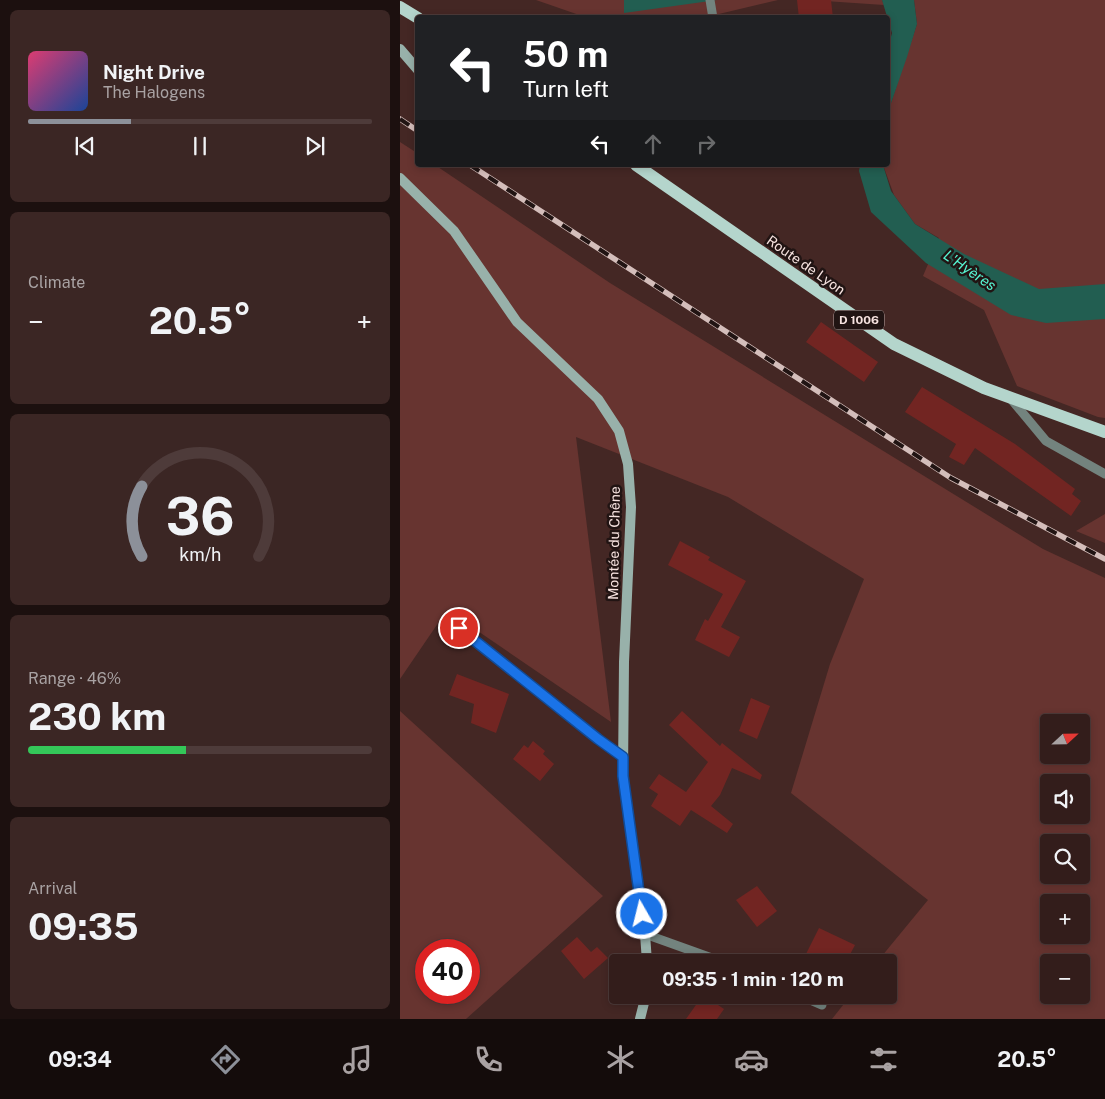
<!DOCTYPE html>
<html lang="en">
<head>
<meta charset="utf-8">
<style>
  body { margin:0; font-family:"Public Sans",sans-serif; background:#3b2624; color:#f1f3f6; height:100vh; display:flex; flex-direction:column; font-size:19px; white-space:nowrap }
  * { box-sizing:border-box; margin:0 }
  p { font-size:16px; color:#a9a2a3 }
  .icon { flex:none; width:28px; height:28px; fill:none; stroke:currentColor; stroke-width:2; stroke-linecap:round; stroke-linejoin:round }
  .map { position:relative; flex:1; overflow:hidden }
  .side { display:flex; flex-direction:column; gap:10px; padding:10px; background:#1c100f; width:400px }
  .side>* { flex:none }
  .guide { position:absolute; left:15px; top:15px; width:475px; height:152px; border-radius:5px; box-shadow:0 2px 8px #0003,0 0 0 1px #4e3b3a; background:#202124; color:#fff; overflow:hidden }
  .needle { width:32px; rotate:68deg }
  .controls { position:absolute; left:640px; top:714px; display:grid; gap:10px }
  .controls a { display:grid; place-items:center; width:50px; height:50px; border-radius:5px; background:#331d1b; box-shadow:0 2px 8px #0003,0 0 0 1px #4e3b3a; font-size:25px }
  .speed { position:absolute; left:15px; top:939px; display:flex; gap:10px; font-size:25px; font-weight:700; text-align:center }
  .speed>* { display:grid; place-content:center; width:65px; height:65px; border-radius:50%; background:#331d1b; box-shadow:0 2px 8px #0003,0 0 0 1px #4e3b3a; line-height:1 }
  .speed .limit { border:8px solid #d22; background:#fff; color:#111 }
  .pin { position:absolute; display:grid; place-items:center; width:42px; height:42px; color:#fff; margin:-21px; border:2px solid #fff; border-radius:50%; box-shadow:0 1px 5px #0007 }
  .me { position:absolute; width:55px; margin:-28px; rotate:352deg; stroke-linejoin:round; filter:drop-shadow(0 0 4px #0008) }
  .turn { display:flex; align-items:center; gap:18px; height:105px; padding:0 25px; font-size:22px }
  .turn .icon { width:65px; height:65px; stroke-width:2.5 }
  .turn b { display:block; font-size:35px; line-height:42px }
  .lanes { display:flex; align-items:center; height:48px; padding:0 25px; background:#0003; justify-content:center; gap:25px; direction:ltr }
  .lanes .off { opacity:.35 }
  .big { font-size:38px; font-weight:700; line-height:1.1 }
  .side .widget { flex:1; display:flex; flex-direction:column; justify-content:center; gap:8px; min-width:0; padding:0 18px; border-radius:8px; background:#3b2624 }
  .side .dial { align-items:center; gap:0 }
  .dial svg { height:130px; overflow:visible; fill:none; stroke:#4e3b3a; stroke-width:7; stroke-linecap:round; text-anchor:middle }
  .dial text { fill:#f1f3f6; stroke:none }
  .song { display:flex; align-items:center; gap:15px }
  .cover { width:60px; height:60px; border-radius:8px; background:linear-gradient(135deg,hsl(340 70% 55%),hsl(220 70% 35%)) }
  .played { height:5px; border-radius:2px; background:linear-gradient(90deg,#8c9099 30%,#4e3b3a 30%) }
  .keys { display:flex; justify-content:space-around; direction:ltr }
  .heat { display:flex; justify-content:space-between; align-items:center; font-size:28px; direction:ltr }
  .charge { height:8px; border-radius:4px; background:linear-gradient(90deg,#34c759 46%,#4e3b3a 0) }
  .trip { position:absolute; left:209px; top:954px; width:288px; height:50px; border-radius:5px; background:#331d1b; box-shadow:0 2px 8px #0003,0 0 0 1px #4e3b3a; font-weight:700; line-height:50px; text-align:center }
  .tabs { display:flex; height:80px; justify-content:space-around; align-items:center; background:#140c0b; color:#a9a2a3 }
  .tabs .icon { width:35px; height:35px }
  .tabs .on { color:#8c9099 }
  .tabs b { font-size:22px; color:#f1f3f6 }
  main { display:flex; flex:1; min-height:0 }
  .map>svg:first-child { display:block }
  .green { fill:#673430; fill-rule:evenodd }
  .water { fill:#225e51 }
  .building { fill:#722522 }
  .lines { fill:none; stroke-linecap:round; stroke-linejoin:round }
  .lane { stroke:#73837e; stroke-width:9 }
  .secondary { stroke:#98b1aa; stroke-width:10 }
  .primary { stroke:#b4d5cc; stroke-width:12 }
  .rail-casing { stroke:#d4bebb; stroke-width:5.5 }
  .rail { stroke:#211413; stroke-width:4; stroke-dasharray:11; stroke-linecap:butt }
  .route-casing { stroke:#114b97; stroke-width:12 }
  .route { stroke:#1a73e8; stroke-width:9 }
  .labels { text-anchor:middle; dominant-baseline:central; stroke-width:5; stroke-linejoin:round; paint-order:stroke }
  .shield { fill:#211413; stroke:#b6a4a2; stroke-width:1 }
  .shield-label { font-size:12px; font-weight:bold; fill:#f6e2df }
  .street-label { font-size:14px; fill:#f6e2df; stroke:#211413 }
  .water-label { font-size:15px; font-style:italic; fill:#56f4d2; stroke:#211413 }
</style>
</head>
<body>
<main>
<section class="side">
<div class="widget">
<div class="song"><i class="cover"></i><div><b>Night Drive</b><p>The Halogens</p></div></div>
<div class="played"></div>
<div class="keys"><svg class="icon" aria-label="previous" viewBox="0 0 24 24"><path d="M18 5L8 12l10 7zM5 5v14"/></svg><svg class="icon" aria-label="pause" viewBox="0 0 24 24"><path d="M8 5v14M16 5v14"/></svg><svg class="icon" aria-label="next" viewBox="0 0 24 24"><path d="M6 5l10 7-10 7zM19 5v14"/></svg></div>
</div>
<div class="widget"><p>Climate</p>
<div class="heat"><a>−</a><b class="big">20.5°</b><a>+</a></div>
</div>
<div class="widget dial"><svg viewBox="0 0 100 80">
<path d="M14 69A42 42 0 1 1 86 69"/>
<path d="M14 69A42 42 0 0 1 14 26" stroke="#8c9099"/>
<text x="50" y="56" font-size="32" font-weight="700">36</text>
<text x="50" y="72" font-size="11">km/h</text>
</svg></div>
<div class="widget"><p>Range · 46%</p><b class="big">230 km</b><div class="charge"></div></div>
<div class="widget"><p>Arrival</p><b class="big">09:35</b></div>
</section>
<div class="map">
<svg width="705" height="1019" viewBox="0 0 705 1019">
  <rect width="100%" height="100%" fill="#442724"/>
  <!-- green -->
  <g class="green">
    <polygon points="136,0 378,0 302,18 185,17"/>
    <polygon points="410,0 482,0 484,5"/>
    <polygon points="514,0 705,0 705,418 698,417 617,386 584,310 523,276 539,238 515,224 494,195 483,165 488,165 488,112 517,24"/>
    <path d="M0,142L17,153L18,165H35L210,283L643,549L705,578V1019H432L451,995H488V962H477L528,900L391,793L430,664L464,579L328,497L176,437L211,722L47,610L0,679ZM649,722H681V755H649ZM649,782H681V815H649ZM649,842H681V875H649ZM649,902H681V935H649ZM649,962H681V995H649Z"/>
    <polygon points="705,514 705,543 676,531"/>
    <path d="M0,711L203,896L66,1019H0ZM26,950H69V992H26Z"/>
  </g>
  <!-- water -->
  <g class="water">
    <polygon points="224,0 317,0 224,13"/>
    <polygon points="482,0 514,0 517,24 507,57 488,112 488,48 492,33"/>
    <polygon points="460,165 483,165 491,191 515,224 564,254 639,289 705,284 705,319 646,323 611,315 526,263 471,212 459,171"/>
  </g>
  <!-- building -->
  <g class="building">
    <polygon points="397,0 431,0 433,18 399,18"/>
    <polygon points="421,322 478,362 464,382 406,342"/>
    <polygon points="522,387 615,444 675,489 672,494 681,501 671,516 575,448 564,465 549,457 556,444 505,412"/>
    <polygon points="280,541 310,557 308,560 346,581 321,627 340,637 329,657 295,640 305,619 308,621 323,594 268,565"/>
    <polygon points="57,674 109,694 96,733 71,723 74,704 49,695"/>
    <polygon points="351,698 370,706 357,739 339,731"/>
    <polygon points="282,711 320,746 322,743 362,775 360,780 332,768 320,795 311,806 333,824 327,833 291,810 280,826 251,806 258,794 249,788 259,774 286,792 308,762 269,725"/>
    <polygon points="133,741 145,751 143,754 154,764 140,781 113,759 124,745 128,748"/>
    <polygon points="357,886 377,911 357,927 336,900"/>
    <polygon points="419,928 455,945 446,962 419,962 405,956"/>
    <polygon points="177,937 191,952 197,947 208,958 184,979 161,951"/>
    <polygon points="303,995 324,1009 317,1019 286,1019"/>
  </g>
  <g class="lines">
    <!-- lane -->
    <g class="lane">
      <polyline points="310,0 313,18"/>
      <polyline points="611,399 646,441 705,474"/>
      <polyline points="59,628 198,739 223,757"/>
      <polyline points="245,934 323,962"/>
      <polyline points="399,995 422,1005"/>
    </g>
    <!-- secondary -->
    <g class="secondary">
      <polyline points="0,49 18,70"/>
      <polyline points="0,178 54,231 117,322 198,399 219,431 228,464 231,507 224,662 223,776 245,934 247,962"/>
      <polyline points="240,1019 246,995"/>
    </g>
    <!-- primary -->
    <g class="primary">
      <polyline points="0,7 18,18"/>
      <polyline points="236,165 494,344 584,388 705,432"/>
    </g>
    <!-- rail casing -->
    <g class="rail-casing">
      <g id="rail">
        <polyline points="0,119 18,131"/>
        <polyline points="70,165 551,478 705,559"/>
      </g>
    </g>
    <!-- rail -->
    <use href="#rail" class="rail"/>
  </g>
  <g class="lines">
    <!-- route casing -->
    <g class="route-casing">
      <polyline id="route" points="59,628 198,739 223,757 223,776 242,914"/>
    </g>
    <!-- route -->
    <use href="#route" class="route"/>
  </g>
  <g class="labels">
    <!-- shield labels -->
    <rect class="shield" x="434" y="310.5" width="50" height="19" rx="4"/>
    <g class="shield-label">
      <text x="459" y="320">D 1006</text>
    </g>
    <!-- street labels -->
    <g class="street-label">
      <text transform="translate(406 265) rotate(35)">Route de Lyon</text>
      <text transform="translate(214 543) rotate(-89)">Montée du Chêne</text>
    </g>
    <!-- water labels -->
    <g class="water-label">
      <text transform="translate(570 270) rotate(34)">L'Hyères</text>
    </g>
  </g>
</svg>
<div class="controls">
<a><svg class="needle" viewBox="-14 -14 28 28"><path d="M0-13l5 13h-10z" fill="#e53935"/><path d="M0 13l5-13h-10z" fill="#a9a2a3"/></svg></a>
<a><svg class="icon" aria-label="sound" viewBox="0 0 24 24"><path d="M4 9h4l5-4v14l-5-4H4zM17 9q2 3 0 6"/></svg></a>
<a><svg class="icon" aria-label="search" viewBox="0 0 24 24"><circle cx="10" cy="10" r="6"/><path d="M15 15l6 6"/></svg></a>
<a>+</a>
<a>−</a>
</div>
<div class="speed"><div class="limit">40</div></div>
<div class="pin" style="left:59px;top:628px;background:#d93025"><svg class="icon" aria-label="arrive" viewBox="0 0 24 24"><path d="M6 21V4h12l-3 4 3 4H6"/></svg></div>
<svg class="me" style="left:242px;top:914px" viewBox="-20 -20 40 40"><circle r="17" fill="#1a73e8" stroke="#fff" stroke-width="3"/><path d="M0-11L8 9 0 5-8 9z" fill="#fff"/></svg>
<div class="trip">09:35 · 1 min · 120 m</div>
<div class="guide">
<div class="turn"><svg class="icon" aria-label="left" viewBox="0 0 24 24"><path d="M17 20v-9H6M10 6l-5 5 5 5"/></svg><div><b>50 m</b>Turn left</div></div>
<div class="lanes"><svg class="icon" aria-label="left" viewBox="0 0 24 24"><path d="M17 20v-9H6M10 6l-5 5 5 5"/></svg><svg class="icon off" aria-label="ahead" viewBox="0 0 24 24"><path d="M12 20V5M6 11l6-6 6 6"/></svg><svg class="icon off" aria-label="right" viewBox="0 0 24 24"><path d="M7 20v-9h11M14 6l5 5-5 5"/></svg></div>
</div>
</div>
</main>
<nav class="tabs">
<b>09:34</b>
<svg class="icon on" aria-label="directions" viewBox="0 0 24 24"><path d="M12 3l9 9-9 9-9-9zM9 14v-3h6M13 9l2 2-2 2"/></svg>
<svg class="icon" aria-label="music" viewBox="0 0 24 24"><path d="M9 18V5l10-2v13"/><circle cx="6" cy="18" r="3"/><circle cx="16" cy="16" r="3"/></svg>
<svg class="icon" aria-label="phone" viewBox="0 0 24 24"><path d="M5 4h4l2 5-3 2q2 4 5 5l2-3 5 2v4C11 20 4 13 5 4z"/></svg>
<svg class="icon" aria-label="climate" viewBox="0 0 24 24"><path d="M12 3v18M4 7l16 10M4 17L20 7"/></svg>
<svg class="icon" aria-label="car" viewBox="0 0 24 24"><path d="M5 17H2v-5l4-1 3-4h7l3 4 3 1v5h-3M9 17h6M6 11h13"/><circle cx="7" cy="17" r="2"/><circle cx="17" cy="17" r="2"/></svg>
<svg class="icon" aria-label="filters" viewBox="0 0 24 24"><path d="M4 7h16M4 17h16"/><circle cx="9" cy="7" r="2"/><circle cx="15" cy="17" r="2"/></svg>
<b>20.5°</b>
</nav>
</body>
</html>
